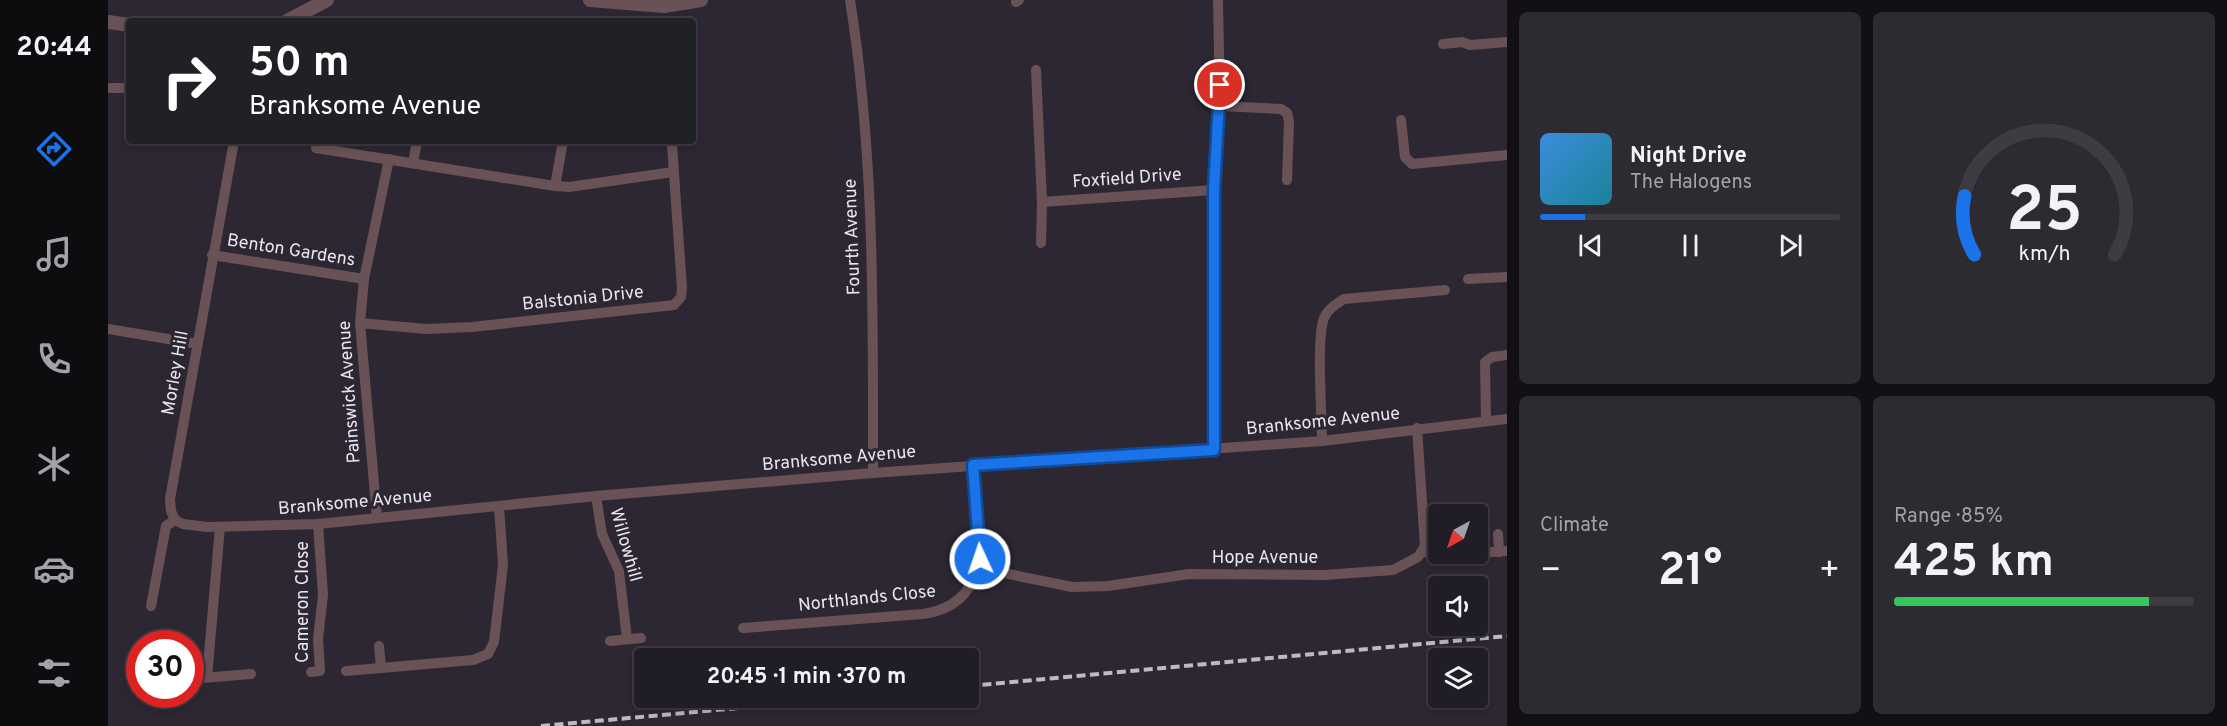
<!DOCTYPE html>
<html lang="en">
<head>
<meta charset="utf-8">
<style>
  body { margin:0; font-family:Overpass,sans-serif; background:#2d2a32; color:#f1f3f6; height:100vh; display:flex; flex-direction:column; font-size:22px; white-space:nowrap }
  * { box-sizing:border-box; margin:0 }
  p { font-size:20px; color:#a2a2a7 }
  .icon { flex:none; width:33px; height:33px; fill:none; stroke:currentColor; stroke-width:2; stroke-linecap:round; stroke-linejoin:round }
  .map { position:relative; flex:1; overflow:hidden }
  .drawer { display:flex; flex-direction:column; gap:12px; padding:12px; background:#121015; width:720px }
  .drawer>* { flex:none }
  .guide { position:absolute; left:18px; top:18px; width:570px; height:126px; border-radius:6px; box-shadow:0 3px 9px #0003,0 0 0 2px #3e3b43; background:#202124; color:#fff; overflow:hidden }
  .needle { width:39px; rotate:220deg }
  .fabs { position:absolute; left:1320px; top:504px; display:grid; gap:12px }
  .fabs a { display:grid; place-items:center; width:60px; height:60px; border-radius:6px; background:#211d26; box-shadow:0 3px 9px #0003,0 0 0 2px #3e3b43; font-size:30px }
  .speed { position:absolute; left:18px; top:630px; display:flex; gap:12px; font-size:30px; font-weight:700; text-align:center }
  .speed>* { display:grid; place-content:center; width:78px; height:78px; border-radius:50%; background:#211d26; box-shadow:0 3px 9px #0003,0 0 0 2px #3e3b43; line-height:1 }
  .speed .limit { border:9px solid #d22; background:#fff; color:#111 }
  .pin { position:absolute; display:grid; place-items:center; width:51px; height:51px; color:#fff; margin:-26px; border:3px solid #fff; border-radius:50%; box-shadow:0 2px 6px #0007 }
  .me { position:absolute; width:66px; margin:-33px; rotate:357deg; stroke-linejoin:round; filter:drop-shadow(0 0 4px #0008) }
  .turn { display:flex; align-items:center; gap:21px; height:126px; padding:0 24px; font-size:27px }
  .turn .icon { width:78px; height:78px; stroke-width:2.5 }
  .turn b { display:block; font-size:42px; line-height:51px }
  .big { font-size:45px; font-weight:700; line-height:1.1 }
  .drawer .widget { flex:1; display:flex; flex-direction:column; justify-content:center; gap:9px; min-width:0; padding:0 21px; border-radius:9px; background:#2d2a32 }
  .drawer .dial { align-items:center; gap:0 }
  .dial svg { height:156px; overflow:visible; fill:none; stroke:#3e3b43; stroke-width:7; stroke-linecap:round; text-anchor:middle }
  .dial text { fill:#f1f3f6; stroke:none }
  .song { display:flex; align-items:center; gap:18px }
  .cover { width:72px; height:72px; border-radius:9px; background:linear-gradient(135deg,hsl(210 70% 55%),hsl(190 70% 35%)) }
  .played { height:6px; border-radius:3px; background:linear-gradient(90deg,#1a73e8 15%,#3e3b43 15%) }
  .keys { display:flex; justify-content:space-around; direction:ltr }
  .heat { display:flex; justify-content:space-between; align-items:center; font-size:33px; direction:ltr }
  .charge { height:9px; border-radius:4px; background:linear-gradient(90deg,#34c759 85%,#3e3b43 0) }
  .drawer .tiles { flex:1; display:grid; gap:12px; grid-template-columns:repeat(2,1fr) }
  .trip { position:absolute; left:526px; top:648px; width:345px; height:60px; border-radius:6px; background:#211d26; box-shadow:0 3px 9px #0003,0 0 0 2px #3e3b43; font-weight:700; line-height:60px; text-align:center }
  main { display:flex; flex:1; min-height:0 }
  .tabs { display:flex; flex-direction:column; width:108px; justify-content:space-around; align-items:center; background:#0d0c0f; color:#a2a2a7 }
  .tabs .icon { width:42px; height:42px }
  .tabs .active { color:#1a73e8 }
  .tabs b { font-size:27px; color:#f1f3f6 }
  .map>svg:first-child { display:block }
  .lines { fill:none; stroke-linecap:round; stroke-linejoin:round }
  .minor { stroke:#695256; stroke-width:10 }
  .tertiary { stroke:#695256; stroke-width:14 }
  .rail { stroke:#bdbac4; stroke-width:4; stroke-dasharray:9 4.5; stroke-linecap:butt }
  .route-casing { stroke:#114b97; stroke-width:15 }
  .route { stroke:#1a73e8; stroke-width:10 }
  .labels { text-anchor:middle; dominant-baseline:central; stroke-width:6; stroke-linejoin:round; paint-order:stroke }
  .street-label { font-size:18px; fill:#e9e6ef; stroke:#2c2733 }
</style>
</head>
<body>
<main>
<nav class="tabs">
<b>20:44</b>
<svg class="icon active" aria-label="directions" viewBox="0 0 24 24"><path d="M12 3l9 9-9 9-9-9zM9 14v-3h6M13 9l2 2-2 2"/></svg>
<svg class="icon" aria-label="music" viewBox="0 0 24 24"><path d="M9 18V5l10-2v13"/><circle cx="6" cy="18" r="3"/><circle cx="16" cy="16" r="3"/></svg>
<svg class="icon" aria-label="phone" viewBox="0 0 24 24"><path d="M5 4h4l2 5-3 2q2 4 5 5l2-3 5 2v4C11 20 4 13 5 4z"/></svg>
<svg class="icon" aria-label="climate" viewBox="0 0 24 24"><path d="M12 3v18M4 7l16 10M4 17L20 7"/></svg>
<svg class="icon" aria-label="car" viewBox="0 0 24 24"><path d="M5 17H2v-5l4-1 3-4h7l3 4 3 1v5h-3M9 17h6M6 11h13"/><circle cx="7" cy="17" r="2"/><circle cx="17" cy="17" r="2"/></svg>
<svg class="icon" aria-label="filters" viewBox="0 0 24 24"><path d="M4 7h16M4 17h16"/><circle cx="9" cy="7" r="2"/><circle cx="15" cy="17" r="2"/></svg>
</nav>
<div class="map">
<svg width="1399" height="726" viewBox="0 0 1399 726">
  <rect width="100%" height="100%" fill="#2c2733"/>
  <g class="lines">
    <!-- minor -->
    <g class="minor">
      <path d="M742,0C767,156 765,316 765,473"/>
      <polyline points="908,2 911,0"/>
      <polyline points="1335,44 1354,42 1362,45 1399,42"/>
      <polyline points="928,70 934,202 1106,190"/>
      <polyline points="0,88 21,88"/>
      <polyline points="1112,106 1173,109 1179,113 1181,121 1179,180"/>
      <polyline points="1293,120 1297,157 1304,164 1399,155"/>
      <polyline points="208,148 447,186 461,187 565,172"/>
      <polyline points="305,163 309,141"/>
      <polyline points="447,186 455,141"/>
      <polyline points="933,243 934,202"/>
      <polyline points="104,255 256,279"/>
      <polyline points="1360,279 1399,277"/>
      <polyline points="252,323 318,329 364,327 566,305 573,297 574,288 564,145"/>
      <polyline points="0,329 90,344"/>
      <polyline points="1378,421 1377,362 1384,357 1399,355"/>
      <path d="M1214,441C1214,415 1208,339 1216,318C1220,309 1228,304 1236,299L1337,290"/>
      <polyline points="1106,450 1106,190 1112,106 1110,0"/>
      <polyline points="488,496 494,534 511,571 519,639"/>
      <polyline points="269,518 252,323 256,279 281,159"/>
      <polyline points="67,520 75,524 99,527 210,524 488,496 765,473 1214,441 1399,419"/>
      <polyline points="67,520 63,511 62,499 126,141"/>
      <polyline points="1390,534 1391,552"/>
      <polyline points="1314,552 1330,553"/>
      <polyline points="1370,553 1399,551"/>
      <polyline points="871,568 964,587 1000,586 1081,574 1216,575 1285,570 1310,557 1317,546 1309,428"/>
      <polyline points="43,606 58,526 67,520"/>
      <path d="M635,628L815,614C893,603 870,520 865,465"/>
      <polyline points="502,641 533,638"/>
      <polyline points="271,646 273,668"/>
      <polyline points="238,671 365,660 380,654 386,642 395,565 391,506"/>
      <polyline points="203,672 212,671 210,639 215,595 210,524"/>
      <polyline points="99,677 112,527"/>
      <polyline points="82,679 143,674"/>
    </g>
    <!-- tertiary -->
    <g class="tertiary">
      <polyline points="482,0 556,6 593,0"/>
      <polyline points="179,21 219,0"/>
      <polyline points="0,22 21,25"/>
    </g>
    <!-- rail -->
    <g class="rail">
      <polyline points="861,686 1399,636"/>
      <polyline points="733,704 802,698"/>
      <polyline points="433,726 741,698"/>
    </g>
  </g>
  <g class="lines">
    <!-- route casing -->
    <g class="route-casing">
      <polyline id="route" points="872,559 865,465 1106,450 1106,189 1112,85"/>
    </g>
    <!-- route -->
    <use href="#route" class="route"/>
  </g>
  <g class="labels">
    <!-- street labels -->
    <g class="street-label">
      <text transform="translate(1019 179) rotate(-4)">Foxfield Drive</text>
      <text transform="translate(745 237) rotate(-92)">Fourth Avenue</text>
      <text transform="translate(183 251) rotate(9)">Benton Gardens</text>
      <text transform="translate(475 299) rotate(-6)">Balstonia Drive</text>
      <text transform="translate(68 373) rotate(-80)">Morley Hill</text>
      <text transform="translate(242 392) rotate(-94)">Painswick Avenue</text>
      <text transform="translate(1215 422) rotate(-6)">Branksome Avenue</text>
      <text transform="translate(731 459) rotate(-5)">Branksome Avenue</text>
      <text transform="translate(247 503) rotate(-5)">Branksome Avenue</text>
      <text transform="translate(517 545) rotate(74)">Willowhill</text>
      <text x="1157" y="558">Hope Avenue</text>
      <text transform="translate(759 599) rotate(-6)">Northlands Close</text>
      <text transform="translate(195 602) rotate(-90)">Cameron Close</text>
    </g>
  </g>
</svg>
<div class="fabs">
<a><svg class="needle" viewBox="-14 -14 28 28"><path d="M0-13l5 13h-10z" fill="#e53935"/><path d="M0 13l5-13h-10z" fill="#a2a2a7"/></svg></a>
<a><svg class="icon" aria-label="sound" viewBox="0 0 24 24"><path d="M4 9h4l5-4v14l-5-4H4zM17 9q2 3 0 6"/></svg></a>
<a><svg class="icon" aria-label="layers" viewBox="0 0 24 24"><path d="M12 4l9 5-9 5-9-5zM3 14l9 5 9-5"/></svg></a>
</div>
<div class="speed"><div class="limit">30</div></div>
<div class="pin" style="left:1112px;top:85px;background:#d93025"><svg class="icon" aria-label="arrive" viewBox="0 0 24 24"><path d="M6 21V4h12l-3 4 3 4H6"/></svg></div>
<svg class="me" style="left:872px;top:559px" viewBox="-20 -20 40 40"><circle r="17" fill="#1a73e8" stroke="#fff" stroke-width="3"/><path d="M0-11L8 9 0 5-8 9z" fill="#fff"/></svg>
<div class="trip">20:45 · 1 min · 370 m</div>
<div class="guide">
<div class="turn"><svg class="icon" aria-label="right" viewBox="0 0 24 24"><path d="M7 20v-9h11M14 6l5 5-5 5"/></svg><div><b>50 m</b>Branksome Avenue</div></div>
</div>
</div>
<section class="drawer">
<div class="tiles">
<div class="widget">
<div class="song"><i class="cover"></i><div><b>Night Drive</b><p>The Halogens</p></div></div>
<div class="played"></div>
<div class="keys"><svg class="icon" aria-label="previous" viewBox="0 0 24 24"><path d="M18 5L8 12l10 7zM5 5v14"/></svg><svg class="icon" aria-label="pause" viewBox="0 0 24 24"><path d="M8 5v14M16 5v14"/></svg><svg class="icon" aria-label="next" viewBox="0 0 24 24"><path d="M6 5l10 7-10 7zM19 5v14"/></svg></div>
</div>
<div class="widget dial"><svg viewBox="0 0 100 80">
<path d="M14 69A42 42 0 1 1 86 69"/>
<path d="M14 69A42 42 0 0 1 9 39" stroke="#1a73e8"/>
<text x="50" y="56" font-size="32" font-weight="700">25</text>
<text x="50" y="72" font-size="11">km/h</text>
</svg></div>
<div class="widget"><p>Climate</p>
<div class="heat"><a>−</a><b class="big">21°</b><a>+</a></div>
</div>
<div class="widget"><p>Range · 85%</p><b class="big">425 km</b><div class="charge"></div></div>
</div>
</section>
</main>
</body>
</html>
